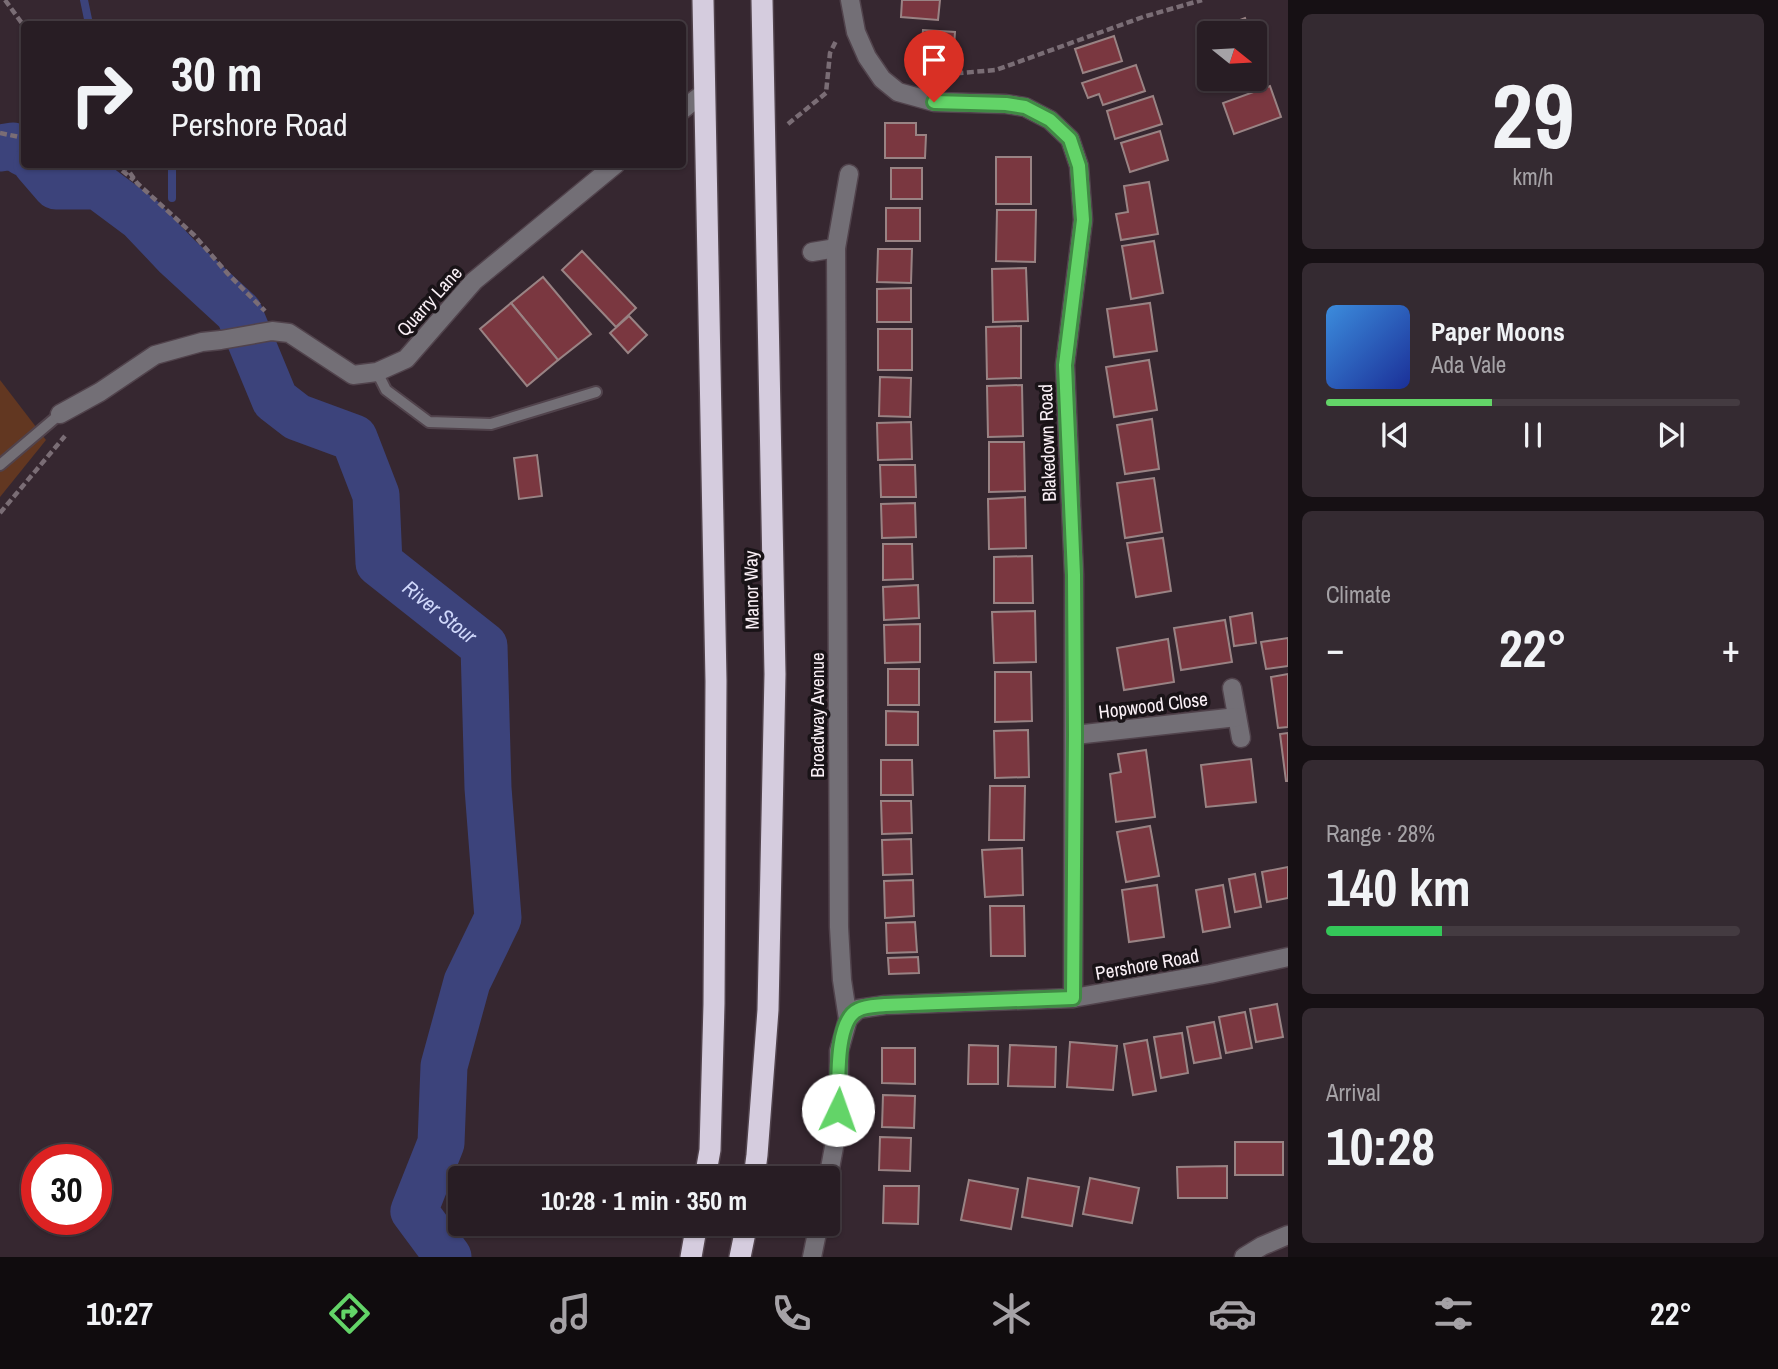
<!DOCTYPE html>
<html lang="en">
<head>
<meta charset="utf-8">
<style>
  body { margin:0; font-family:"Archivo Narrow",sans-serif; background:#342a31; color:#f1f3f6; height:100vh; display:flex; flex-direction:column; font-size:26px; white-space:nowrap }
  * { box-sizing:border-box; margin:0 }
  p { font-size:23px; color:#a5a2a6 }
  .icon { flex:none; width:38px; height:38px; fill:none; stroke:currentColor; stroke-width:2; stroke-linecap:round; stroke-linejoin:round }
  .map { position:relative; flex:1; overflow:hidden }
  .panel { display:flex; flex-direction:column; gap:14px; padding:14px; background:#161014; width:490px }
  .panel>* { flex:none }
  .guide { position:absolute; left:21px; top:21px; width:665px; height:147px; border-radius:7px; box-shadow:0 2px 5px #0004,0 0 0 2px #443b41; background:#281d24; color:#f1f3f6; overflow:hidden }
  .needle { width:46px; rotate:108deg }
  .fabs { position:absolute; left:1197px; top:21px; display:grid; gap:14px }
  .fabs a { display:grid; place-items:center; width:70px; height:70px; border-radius:7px; background:#281d24; box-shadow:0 2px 5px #0004,0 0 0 2px #443b41; font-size:35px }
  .speed { position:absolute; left:21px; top:1144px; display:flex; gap:14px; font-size:35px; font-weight:700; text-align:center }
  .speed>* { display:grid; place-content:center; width:91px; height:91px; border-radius:50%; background:#281d24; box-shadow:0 2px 5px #0004,0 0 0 2px #443b41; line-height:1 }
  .speed .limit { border:10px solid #d22; background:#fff; color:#111 }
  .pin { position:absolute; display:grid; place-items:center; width:60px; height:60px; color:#fff; margin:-72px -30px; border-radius:50% 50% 50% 0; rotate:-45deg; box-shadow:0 0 7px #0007 }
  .pin .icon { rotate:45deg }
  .me { position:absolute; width:77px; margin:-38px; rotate:3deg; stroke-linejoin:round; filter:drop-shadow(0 0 5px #0008) }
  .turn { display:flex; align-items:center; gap:24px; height:147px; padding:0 35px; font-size:32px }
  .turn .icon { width:91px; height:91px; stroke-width:2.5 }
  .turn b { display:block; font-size:49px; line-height:60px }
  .big { font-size:52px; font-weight:800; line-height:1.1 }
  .panel .tile { flex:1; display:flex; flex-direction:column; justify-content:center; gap:10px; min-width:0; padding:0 24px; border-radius:10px; background:#342a31 }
  .panel .dial { align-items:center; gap:0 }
  .dial b { font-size:91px; line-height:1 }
  .song { display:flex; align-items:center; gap:21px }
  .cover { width:84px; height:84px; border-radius:10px; background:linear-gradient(135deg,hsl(210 70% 55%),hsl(230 70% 35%)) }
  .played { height:7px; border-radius:4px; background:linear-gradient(90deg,#63d468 40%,#443b41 40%) }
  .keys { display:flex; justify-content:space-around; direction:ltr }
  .heat { display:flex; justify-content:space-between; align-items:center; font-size:38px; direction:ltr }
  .charge { height:10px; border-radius:5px; background:linear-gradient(90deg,#34c759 28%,#443b41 0) }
  .trip { position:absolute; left:448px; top:1166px; width:392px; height:70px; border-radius:7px; background:#281d24; box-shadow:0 2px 5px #0004,0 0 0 2px #443b41; font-weight:800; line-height:70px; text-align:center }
  .dock { display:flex; height:112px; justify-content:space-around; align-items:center; background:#100c0e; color:#a5a2a6 }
  .dock .icon { width:49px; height:49px }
  .dock .on { color:#63d468 }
  .dock b { font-size:32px; color:#f1f3f6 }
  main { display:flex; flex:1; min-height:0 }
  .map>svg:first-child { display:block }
  .green { fill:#623721 }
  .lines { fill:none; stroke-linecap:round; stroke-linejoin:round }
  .stream { stroke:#3c437b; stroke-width:8 }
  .river { stroke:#3c437b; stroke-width:47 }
  .building { fill:#7a3740; stroke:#998384; stroke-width:2 }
  .lane-casing { stroke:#51434c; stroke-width:14 }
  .street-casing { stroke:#51434c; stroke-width:21 }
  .highway-casing { stroke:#51434c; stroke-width:24 }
  .path { stroke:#7a6d75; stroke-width:4.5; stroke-dasharray:7 3.5; stroke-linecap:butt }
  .lane { stroke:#736f76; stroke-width:10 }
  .street { stroke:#736f76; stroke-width:18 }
  .highway { stroke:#d5ccde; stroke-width:21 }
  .route-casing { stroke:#408a44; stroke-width:18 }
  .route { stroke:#63d468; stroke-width:12 }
  .labels { text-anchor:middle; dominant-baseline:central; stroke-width:7; stroke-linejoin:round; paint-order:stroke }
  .street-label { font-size:19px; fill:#faf0f6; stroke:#191317 }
  .water-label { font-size:21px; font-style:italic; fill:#cfd7fa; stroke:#191317 }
</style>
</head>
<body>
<main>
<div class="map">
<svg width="1288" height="1257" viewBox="0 0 1288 1257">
  <rect width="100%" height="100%" fill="#362730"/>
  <!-- green -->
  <polygon class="green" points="0,380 46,440 0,497"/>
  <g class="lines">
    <!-- stream -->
    <g class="stream">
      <polyline points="84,0 89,24"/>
      <polyline points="172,164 172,198"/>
      <polyline points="177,237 177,256"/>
    </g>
    <!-- river -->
    <g class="river">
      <polyline points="0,148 13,146 24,153"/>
      <path id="s1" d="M37,164L56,186H98L141,218L177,256L239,313L275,400L297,417L354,438L376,495L379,563L484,646L488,788L498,918L467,982L444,1066L441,1143L414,1211L448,1257"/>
    </g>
  </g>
  <!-- building -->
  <g class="building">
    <polygon points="902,0 940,0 938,20 901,17"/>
    <polygon points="1245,18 1250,33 1212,33 1212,31"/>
    <polygon points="923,30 955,32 953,61 921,58"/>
    <polygon points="1114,36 1122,61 1083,73 1075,49"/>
    <polygon points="1255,44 1266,74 1255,78"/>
    <polygon points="1136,65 1145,91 1103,105 1099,94 1088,98 1082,83"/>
    <polygon points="1270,86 1281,117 1234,134 1223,103"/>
    <polygon points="1153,96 1162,124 1115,139 1107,111"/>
    <polygon points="885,123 916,123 916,135 926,135 925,158 885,158"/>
    <polygon points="1160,131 1168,160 1130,172 1121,143"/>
    <rect x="996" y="157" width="35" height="47"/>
    <rect x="891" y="168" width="31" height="31"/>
    <polygon points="1149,182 1158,234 1121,240 1116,214 1128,212 1124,186"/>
    <rect x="886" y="208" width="34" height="33"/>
    <polygon points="997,210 1036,210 1035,262 996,261"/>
    <polygon points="1154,241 1163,293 1131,299 1122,246"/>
    <polygon points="878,249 912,249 911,283 877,282"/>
    <polygon points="582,251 636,308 616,327 562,270"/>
    <polygon points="1026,268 1028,321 993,322 992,269"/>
    <polygon points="543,277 591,334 558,360 511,303"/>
    <polygon points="911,288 911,322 877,322 877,289"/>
    <polygon points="511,303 558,360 527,386 480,329"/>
    <polygon points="1150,303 1157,351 1114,357 1107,309"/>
    <polygon points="629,316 647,335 628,353 610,333"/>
    <polygon points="1021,326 1021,378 987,379 986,327"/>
    <rect x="878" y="329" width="34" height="41"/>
    <polygon points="1149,360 1157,410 1114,417 1106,367"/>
    <polygon points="880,377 911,378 910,417 879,416"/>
    <polygon points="1022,385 1023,436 988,437 987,386"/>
    <polygon points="1152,419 1159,469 1125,474 1117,425"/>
    <polygon points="911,422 912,459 878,460 877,423"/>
    <polygon points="989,442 1024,442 1025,491 989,492"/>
    <polygon points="537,455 542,496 519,499 514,458"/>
    <polygon points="880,465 915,465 916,497 881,497"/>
    <polygon points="1154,478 1162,532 1125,538 1117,483"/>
    <polygon points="1025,497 1026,548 989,549 988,499"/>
    <polygon points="915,503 916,537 882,538 881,504"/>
    <polygon points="1163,538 1171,591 1136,597 1127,543"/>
    <polygon points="883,544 912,544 913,579 883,580"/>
    <polygon points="1032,556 1033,603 994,603 994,557"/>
    <polygon points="918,585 919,618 884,620 883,587"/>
    <polygon points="1035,611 1036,662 994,663 992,612"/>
    <polygon points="1252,613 1256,643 1234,646 1230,617"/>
    <polygon points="1225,620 1232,662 1181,670 1174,628"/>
    <polygon points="920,624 920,662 885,663 884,625"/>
    <polygon points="1288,638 1288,666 1266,669 1261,642"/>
    <polygon points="1168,639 1174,682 1124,690 1117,648"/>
    <rect x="888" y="669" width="31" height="36"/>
    <polygon points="995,672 1031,672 1032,721 995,722"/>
    <polygon points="1288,674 1288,727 1278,728 1271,677"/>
    <polygon points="886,711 918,712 918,745 886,745"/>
    <polygon points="1028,730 1029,777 995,778 994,731"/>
    <polygon points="1288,733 1288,781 1286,781 1280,734"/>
    <polygon points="1146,750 1155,817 1116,822 1110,774 1121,772 1118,754"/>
    <polygon points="1251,759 1256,802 1206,807 1201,765"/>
    <polygon points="881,760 912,760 913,795 881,795"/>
    <polygon points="990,786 1025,786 1024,840 989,840"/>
    <polygon points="881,801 911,801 912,833 882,834"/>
    <polygon points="1150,826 1159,876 1126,882 1117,832"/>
    <polygon points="911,839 912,874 883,875 882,840"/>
    <polygon points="1022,848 1023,895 985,897 982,850"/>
    <polygon points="1288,867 1288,898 1267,902 1262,872"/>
    <polygon points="1255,874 1261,907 1235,912 1229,879"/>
    <polygon points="913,880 914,916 885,918 884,881"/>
    <polygon points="1157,885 1164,937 1129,942 1122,890"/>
    <polygon points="1223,885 1230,927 1203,932 1196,890"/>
    <polygon points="990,906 1024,906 1025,956 991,956"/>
    <polygon points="915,922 917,952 887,953 886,923"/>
    <polygon points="918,957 919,973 889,974 888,958"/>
    <polygon points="1277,1004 1283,1037 1256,1042 1250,1009"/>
    <polygon points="1245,1012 1252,1048 1226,1053 1219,1017"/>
    <polygon points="1214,1022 1221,1058 1194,1063 1187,1027"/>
    <polygon points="1182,1033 1188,1073 1161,1078 1154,1037"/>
    <polygon points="1147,1040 1156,1091 1133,1095 1124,1044"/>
    <polygon points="1070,1042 1117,1046 1113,1090 1067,1087"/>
    <polygon points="969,1045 998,1046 998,1084 968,1084"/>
    <polygon points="1010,1045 1056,1047 1055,1087 1008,1086"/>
    <polygon points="882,1048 915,1048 915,1084 882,1083"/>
    <polygon points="883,1095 915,1096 914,1128 882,1127"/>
    <polygon points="880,1137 911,1138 910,1171 879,1170"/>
    <rect x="1235" y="1142" width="48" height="33"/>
    <polygon points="1227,1166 1227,1198 1178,1198 1177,1167"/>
    <polygon points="1028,1178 1079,1187 1072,1226 1022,1217"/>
    <polygon points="1090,1178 1139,1188 1132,1223 1083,1214"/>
    <polygon points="969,1180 1018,1189 1011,1229 961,1220"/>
    <polygon points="884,1186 919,1186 918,1224 883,1223"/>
  </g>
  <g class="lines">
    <!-- lane casing -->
    <g class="lane-casing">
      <g id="lane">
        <polyline points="377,372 386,390 429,422 491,424 596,392"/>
        <polyline points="0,465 60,414"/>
      </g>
    </g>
    <!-- street casing -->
    <g class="street-casing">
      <g id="street">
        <polyline points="850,0 856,32 867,57 882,79 898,92 934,102 1006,104 1025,107 1050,120 1070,139 1079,166 1083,220 1065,365 1074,575 1073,998"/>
        <polyline points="682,110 705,92"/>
        <polyline points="812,252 836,248"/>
        <polyline points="60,414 100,392 155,355 202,342 221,340 272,331 289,333 353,375 377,372 406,359 474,281 616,164"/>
        <polyline points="1232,688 1241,738"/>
        <polyline points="1075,735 1237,717"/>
        <polyline points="848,1019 858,1009 885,1005 1073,998 1210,974 1288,957"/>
        <polyline points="828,1179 834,1147 839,1091 839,1051 848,1019 842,980 839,927 836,248 849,174"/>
        <polyline points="812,1257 819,1223"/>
        <polyline points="1244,1257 1262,1246 1288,1235"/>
      </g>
    </g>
    <!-- highway casing -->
    <g class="highway-casing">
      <g id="highway">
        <polyline points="703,0 716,681 714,1004 710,1150 705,1178"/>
        <polyline points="754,1178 757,1155 768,1010 775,674 762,0"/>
        <polyline points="691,1257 697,1223"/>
        <polyline points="740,1257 747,1223"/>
      </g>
    </g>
    <!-- path -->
    <g class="path">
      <polyline points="5,0 24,26"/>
      <polyline points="925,76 996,70 1143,17 1202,0"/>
      <polyline points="788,124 826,93 830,53 836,41"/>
      <polyline points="0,133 24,138"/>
      <polyline points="114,164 134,180"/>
      <polyline points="124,164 137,183 194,235 228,274 265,311"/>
      <polyline points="0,513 65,436"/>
    </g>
    <!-- lane -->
    <use href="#lane" class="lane"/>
    <!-- street -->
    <use href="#street" class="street"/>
    <!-- highway -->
    <use href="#highway" class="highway"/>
  </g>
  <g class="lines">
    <!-- route casing -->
    <g class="route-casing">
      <path id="route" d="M838,1110C839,1087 834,1021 858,1010C865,1006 877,1006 885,1005L1073,998L1075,735L1074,575L1065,365L1083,220L1079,166L1070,139L1050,120L1025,107L1006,104L934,102"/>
    </g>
    <!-- route -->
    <use href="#route" class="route"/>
  </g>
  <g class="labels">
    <!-- street labels -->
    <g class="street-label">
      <text transform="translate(429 301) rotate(-48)">Quarry Lane</text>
      <text transform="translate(1047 443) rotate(-92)">Blakedown Road</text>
      <text transform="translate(751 590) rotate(-91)">Manor Way</text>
      <text transform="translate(1153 705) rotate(-7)">Hopwood Close</text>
      <text transform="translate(817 715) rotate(-90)">Broadway Avenue</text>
      <text transform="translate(1147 964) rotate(-10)">Pershore Road</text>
    </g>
    <!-- water labels -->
    <g class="water-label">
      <text stroke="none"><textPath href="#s1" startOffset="651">River Stour</textPath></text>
    </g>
  </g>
</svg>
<div class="fabs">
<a><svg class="needle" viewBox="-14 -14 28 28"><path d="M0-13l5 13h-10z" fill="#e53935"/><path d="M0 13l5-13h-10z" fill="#a5a2a6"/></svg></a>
</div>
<div class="speed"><div class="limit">30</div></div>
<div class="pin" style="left:934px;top:102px;background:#d93025"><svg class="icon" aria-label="arrive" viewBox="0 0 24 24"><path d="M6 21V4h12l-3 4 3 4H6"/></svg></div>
<svg class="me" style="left:838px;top:1110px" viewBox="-20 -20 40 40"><circle r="19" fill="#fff"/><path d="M0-13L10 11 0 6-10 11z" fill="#63d468"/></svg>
<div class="trip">10:28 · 1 min · 350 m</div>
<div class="guide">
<div class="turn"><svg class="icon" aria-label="right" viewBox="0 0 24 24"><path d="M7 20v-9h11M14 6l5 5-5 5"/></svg><div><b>30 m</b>Pershore Road</div></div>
</div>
</div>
<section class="panel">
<div class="tile dial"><b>29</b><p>km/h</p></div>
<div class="tile">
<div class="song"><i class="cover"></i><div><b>Paper Moons</b><p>Ada Vale</p></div></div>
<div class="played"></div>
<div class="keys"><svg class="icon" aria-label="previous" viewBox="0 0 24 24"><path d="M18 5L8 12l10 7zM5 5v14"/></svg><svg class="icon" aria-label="pause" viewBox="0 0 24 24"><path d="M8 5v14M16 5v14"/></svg><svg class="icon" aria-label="next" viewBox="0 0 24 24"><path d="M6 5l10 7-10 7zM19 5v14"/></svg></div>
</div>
<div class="tile"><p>Climate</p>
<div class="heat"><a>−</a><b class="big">22°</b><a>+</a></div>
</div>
<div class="tile"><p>Range · 28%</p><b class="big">140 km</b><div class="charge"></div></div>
<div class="tile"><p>Arrival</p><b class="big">10:28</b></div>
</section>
</main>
<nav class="dock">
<b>10:27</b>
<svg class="icon on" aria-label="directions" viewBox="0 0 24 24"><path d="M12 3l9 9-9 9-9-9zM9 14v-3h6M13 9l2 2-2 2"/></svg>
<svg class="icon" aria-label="music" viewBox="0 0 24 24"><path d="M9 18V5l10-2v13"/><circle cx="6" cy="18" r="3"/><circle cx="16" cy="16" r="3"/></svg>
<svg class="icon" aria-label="phone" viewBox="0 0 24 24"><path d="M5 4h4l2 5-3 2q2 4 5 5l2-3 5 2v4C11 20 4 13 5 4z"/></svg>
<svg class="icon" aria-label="climate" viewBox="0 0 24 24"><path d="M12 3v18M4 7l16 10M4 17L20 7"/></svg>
<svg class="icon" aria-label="car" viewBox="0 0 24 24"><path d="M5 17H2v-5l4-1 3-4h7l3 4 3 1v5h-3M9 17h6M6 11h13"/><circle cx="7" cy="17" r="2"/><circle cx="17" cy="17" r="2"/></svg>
<svg class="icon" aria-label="filters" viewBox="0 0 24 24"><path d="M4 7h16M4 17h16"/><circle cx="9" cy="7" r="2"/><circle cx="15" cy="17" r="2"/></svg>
<b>22°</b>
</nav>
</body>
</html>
